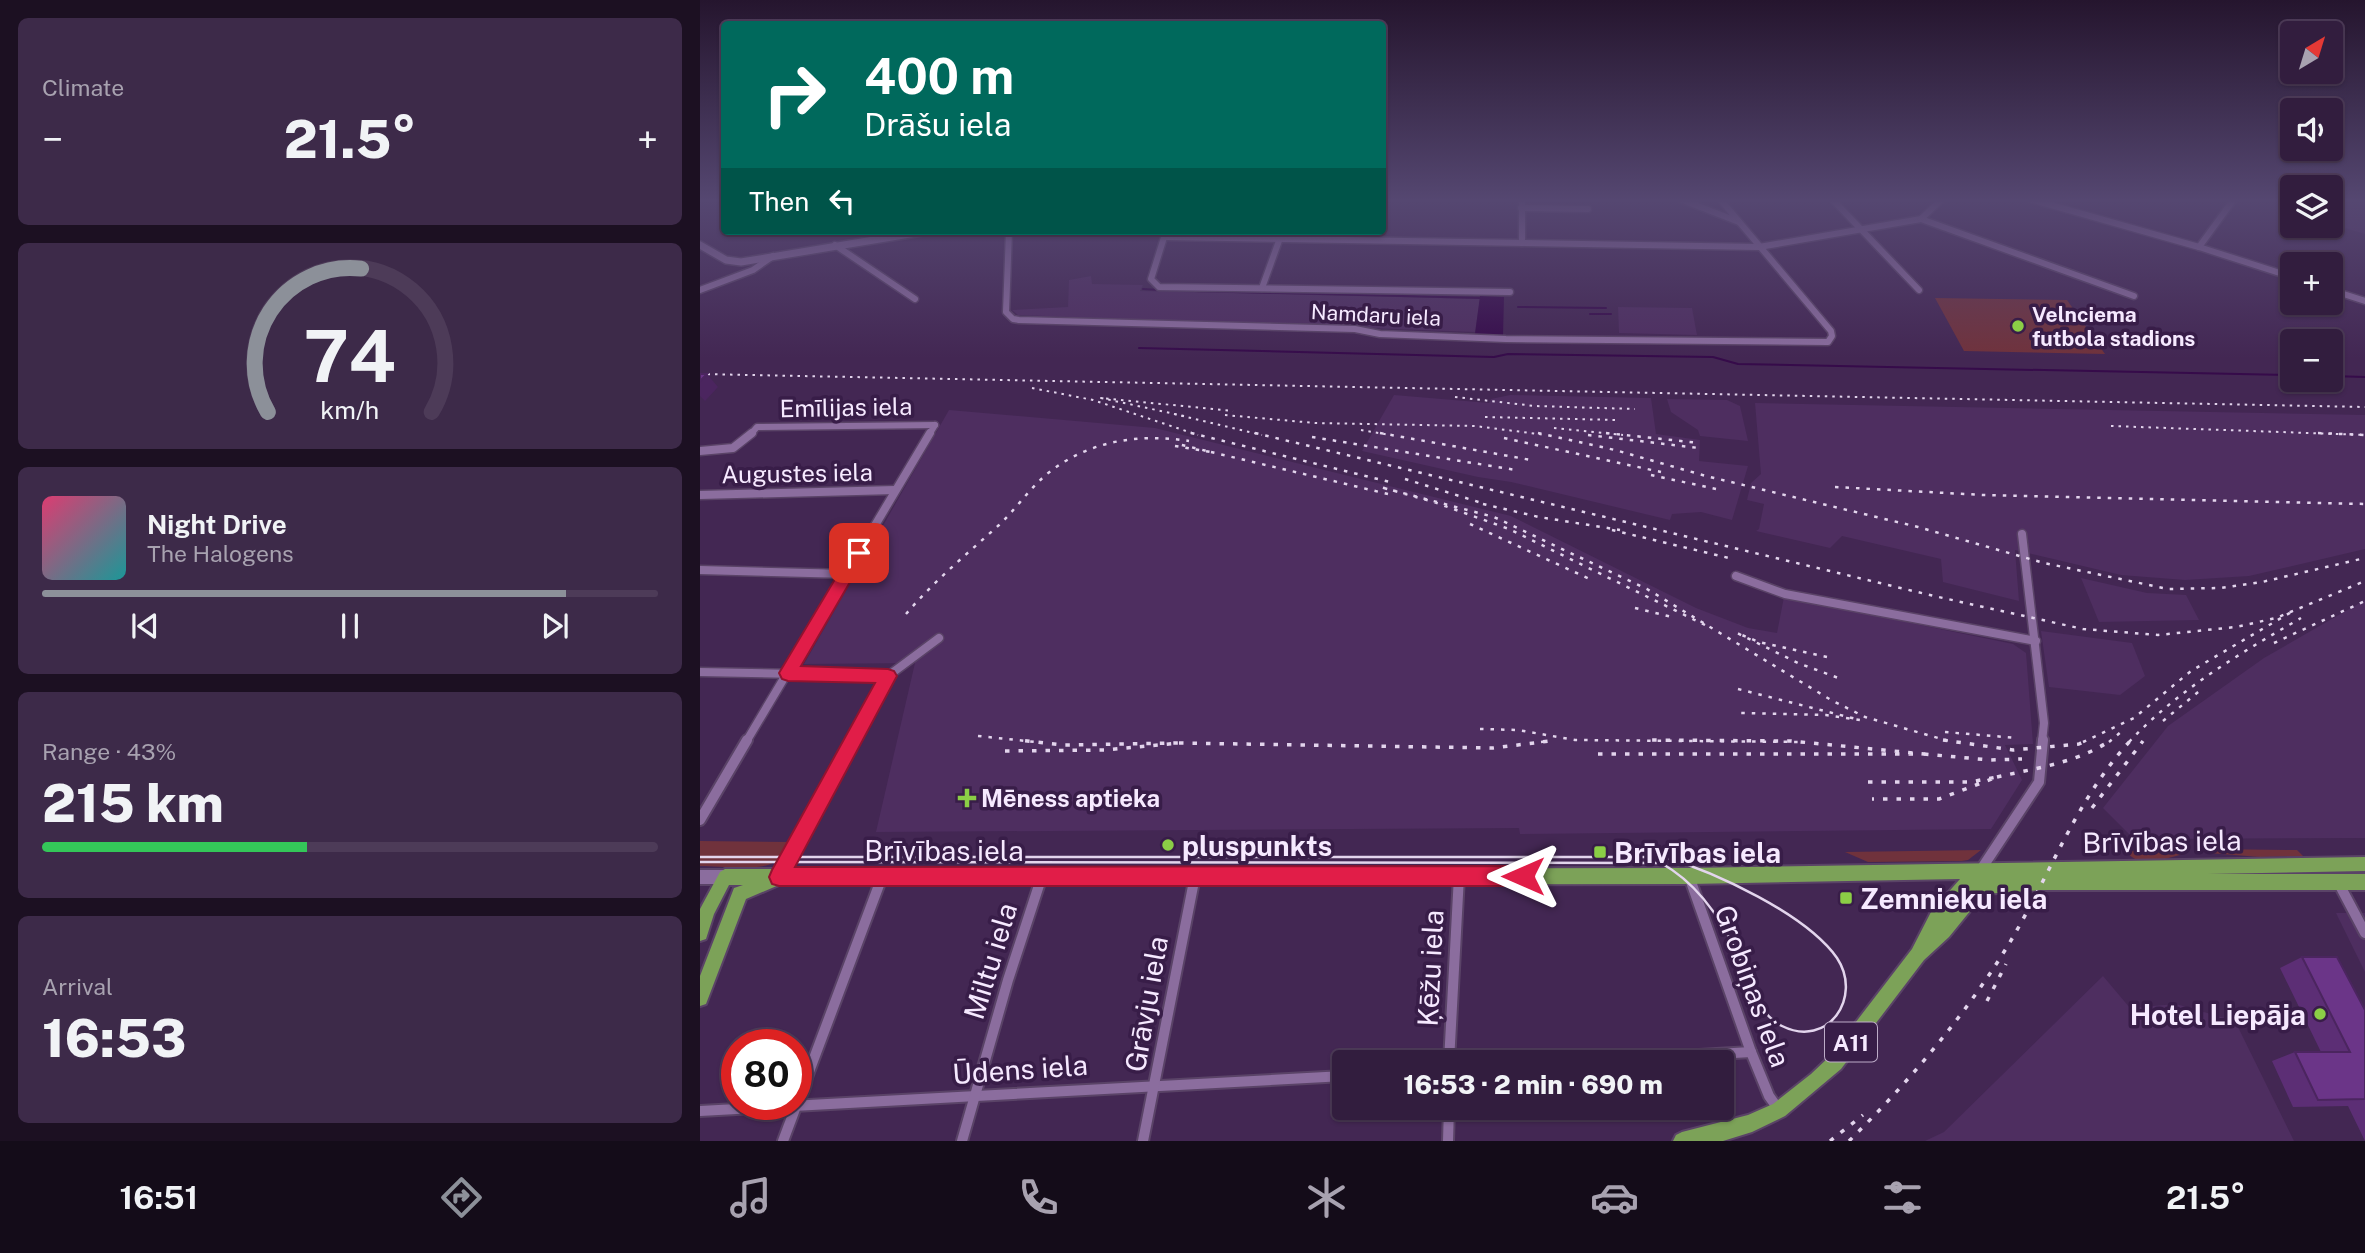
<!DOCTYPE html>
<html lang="en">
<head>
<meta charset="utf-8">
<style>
  body { margin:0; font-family:"Public Sans",sans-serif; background:#3d2a49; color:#f1f3f6; height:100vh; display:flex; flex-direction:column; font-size:26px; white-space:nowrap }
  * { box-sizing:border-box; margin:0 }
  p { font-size:23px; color:#a8a2b0 }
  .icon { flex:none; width:38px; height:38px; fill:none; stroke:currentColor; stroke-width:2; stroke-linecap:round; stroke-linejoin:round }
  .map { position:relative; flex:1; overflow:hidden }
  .side { display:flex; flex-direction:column; gap:18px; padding:18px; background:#1c1022; width:700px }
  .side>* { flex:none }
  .top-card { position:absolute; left:21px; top:21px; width:665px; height:214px; border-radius:7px; box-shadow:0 2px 5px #0004,0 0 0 2px #4d3b58; background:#00695c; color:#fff; overflow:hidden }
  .needle { width:46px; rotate:38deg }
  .buttons { position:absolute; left:1580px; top:21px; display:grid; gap:14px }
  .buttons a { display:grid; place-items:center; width:63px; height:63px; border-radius:7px; background:#321d3e; box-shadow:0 2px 5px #0004,0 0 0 2px #4d3b58; font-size:35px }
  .speed { position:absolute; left:21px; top:1029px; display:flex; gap:14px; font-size:35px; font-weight:700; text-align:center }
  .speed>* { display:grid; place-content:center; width:91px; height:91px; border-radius:50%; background:#321d3e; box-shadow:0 2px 5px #0004,0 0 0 2px #4d3b58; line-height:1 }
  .speed .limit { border:10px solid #d22; background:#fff; color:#111 }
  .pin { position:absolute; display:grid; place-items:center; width:60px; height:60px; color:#fff; margin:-30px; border-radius:14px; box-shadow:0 4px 10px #0006 }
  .me { position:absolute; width:77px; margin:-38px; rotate:270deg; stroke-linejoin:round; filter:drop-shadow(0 0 5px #0008) }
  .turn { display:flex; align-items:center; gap:24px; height:147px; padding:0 28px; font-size:32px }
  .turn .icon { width:91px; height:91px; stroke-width:2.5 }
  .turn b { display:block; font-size:49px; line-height:60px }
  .then { display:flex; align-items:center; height:66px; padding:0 28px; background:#0003; gap:14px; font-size:26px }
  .big { font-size:52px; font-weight:800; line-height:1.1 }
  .side .tile { flex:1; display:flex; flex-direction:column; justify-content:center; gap:10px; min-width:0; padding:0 24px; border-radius:10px; background:#3d2a49 }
  .side .dial { align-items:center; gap:0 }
  .dial svg { height:182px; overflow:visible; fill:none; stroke:#4d3b58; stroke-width:7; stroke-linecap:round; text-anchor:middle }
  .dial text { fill:#f1f3f6; stroke:none }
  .song { display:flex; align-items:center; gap:21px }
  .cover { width:84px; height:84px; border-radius:10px; background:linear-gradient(135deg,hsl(340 70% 55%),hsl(180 70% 35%)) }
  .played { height:7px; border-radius:4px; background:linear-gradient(90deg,#8c9099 85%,#4d3b58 85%) }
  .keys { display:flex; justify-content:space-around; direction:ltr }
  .heat { display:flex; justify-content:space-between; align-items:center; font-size:38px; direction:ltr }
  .charge { height:10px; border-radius:5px; background:linear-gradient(90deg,#34c759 43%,#4d3b58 0) }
  .trip { position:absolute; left:632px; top:1050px; width:402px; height:70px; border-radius:7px; background:#321d3e; box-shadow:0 2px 5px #0004,0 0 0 2px #4d3b58; font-weight:800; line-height:70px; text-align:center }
  .tabs { display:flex; height:112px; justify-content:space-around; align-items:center; background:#140c19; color:#a8a2b0 }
  .tabs .icon { width:49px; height:49px }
  .tabs .active { color:#8c9099 }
  .tabs b { font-size:32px; color:#f1f3f6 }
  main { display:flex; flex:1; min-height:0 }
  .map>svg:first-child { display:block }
  .built { fill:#4e2e60 }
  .green { fill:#70323c }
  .water { fill:#360b4a }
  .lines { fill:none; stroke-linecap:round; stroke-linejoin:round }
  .stream { stroke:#360b4a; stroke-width:2 }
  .minor-far2-casing { stroke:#5a4367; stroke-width:9 }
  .minor-far1-casing { stroke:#5a4367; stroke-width:11 }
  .minor-casing { stroke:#5a4367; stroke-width:14 }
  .tertiary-casing { stroke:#5a4367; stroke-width:10 }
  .secondary-casing { stroke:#5a4367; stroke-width:18 }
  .trunk-casing { stroke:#5a4367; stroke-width:4 }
  .minor-far2 { stroke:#8b6d9e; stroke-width:6 }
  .minor-far1 { stroke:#8b6d9e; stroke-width:8 }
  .minor { stroke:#8b6d9e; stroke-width:10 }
  .tertiary { stroke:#8b6d9e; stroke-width:7 }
  .secondary { stroke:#8b6d9e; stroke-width:14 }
  .trunk { fill:#7ca258; fill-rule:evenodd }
  .tram { stroke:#e3d5ed; stroke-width:2.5 }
  .rail-far2 { stroke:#e3d5ed; stroke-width:2; stroke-dasharray:2.5 5; stroke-linecap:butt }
  .rail-far1 { stroke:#e3d5ed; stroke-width:2.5; stroke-dasharray:3.5 7; stroke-linecap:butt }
  .rail { stroke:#e3d5ed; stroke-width:3.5; stroke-dasharray:4.5 9; stroke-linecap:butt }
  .wall { fill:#5c2e75 }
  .shaded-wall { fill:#4b255f }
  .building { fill:#6b3588; stroke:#4b255f; stroke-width:2 }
  .route { fill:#e11d48; stroke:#92132f; stroke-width:2 }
  .poi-dot { fill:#8bce46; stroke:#381d48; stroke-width:2.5 }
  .labels { text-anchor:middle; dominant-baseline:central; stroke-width:7; stroke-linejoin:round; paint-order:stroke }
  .far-poi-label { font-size:21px; font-weight:bold; fill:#f6e9ff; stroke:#381d48; text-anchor:start }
  .far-street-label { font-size:21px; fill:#f6e9ff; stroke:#381d48 }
  .shield { fill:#381d48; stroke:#bdacc8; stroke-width:2 }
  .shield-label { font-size:23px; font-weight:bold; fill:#f6e9ff }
  .street-label { font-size:24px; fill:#f6e9ff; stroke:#381d48 }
  .poi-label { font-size:24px; font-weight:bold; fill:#f6e9ff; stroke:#381d48; text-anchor:start }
  .near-street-label { font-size:28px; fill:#f6e9ff; stroke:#381d48 }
  .near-poi-label { font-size:28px; font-weight:bold; fill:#f6e9ff; stroke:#381d48; text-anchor:start }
</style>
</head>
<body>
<main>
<section class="side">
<div class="tile"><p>Climate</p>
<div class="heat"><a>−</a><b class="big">21.5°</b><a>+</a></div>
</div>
<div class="tile dial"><svg viewBox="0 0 100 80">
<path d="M14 69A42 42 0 1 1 86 69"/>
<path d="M14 69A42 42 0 0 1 55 6" stroke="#8c9099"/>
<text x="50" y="56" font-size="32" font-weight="700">74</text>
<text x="50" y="72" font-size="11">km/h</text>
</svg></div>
<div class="tile">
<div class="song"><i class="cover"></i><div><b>Night Drive</b><p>The Halogens</p></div></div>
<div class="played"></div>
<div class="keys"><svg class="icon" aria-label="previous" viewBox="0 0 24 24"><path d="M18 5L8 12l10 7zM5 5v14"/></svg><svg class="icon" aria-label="pause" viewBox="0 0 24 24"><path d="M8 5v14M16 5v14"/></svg><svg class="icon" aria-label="next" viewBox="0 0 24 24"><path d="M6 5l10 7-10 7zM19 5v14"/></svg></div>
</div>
<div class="tile"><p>Range · 43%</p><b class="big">215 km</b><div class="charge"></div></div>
<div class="tile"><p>Arrival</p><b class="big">16:53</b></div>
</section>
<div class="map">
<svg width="1665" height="1141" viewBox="0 0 1665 1141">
  <rect width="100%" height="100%" fill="#432753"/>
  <!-- built -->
  <g class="built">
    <polygon points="1631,199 1665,199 1665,234 1631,224"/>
    <polygon points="391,276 392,284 443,285 440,291 780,299 775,332 318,315 312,310 368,307 369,280"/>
    <polygon points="918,307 992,308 997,335 919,333"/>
    <polygon points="694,395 789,403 791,399 810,395 951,398 956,434 1000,440 999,461 1048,466 1032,520 1001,512 972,514 970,520 811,482 778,477 662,451"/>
    <polygon points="967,399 1027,400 1040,406 1048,441 1000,436 998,430 971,412"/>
    <polygon points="1055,403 1665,415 1665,549 1549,576 1485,580 1421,575 1315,550 1319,601 1243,582 1241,559 1142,536 1130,548 1056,531 1059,529 1064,504 1047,500 1051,483 1061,474"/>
    <polygon points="249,410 455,428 811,516 996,608 1048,628 1077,633 1084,597 1313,644 1326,653 1333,744 1305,745 1322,780 1291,829 820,834 819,828 176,832 215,663 104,664"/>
    <polygon points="1381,578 1447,593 1486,595 1499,620 1399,622"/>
    <polygon points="1665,600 1665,838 1434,839 1403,808 1468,726 1564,658"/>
    <polygon points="1341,631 1432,643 1445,676 1420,695 1349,687"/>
    <polygon points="1636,913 1665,913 1665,972"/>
    <polygon points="1403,976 1430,1008 1476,1004 1535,1021 1594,1141 1225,1141 1244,1132"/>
  </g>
  <!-- green -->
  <g class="green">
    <polygon points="1235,298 1367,300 1405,354 1264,351"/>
    <path d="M0,841L91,842C86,851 79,862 68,865C51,870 18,866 0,866Z"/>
    <polygon points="1507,849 1597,850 1603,856 1560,857 1509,853"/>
    <polygon points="1281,850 1268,860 1262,861 1168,862 1145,852"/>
    <path d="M1483,850L1485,854C1466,857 1440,871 1426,851Z"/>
  </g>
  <!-- water -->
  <polygon class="water" points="780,296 804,297 803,335 775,334"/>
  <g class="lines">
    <!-- stream -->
    <g class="stream">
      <polyline points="443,289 460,290"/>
      <polyline points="495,291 782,298"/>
      <polyline points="818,307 906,308"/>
      <polyline points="890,314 911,314"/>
      <polyline points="439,348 794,357 808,354 1013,357 1038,364 1592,375"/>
      <polyline points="1631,376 1665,377"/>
    </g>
    <!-- minor-far2 casing -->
    <g class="minor-far2-casing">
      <g id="minor-far2">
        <polyline points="822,199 822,243"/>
        <polyline points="980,199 1039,222"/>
        <polyline points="1132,199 1219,290"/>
        <polyline points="1330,199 1499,247 1592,277"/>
        <polyline points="821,208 888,209"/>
        <polyline points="1221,219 1434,296"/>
        <polyline points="309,231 306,312 313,319 319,320 655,329 680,334 806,339 1128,342 1132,336 1131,331 1020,199"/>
        <polyline points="466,231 451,279 459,287 810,292"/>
        <polyline points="466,237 1059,247 1221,219 1242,199"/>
        <polyline points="135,245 215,299"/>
        <polyline points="1499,247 1534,199"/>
        <polyline points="562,288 580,238"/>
        <polyline points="0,290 53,270 73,256"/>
        <polyline points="1631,290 1665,301"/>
        <polyline points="50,435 57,427 235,425"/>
        <polyline points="229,435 235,425"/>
      </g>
    </g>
    <!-- minor-far1 casing -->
    <g class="minor-far1-casing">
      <g id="minor-far1">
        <polyline points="0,451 33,448 52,433"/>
        <polyline points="0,495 195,490"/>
        <polyline points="1322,534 1344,723 1342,742"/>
        <polyline points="0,570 147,574"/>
        <polyline points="1036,576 1085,594 1336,641"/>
        <polyline points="0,672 188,676"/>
        <polyline points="46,742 230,433"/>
        <polyline points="152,742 188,676 239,638"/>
      </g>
    </g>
    <!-- minor casing -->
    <g class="minor-casing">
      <g id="minor">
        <polyline points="0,820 47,740"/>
        <polyline points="1280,871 1339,782 1343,740"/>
        <polyline points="989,876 1051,1052 1069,1096 1079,1110"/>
        <polyline points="79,877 153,740"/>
        <polyline points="1638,882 1665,933"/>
        <polyline points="749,1062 759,876"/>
        <polyline points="878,1062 1051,1052"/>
        <polyline points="0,1111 644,1076"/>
        <polyline points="83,1141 182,877"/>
        <polyline points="262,1141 308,980 342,876"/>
        <polyline points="443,1141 495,876"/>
        <polyline points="748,1141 749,1108"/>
      </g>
    </g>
    <!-- tertiary casing -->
    <g class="tertiary-casing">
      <polyline id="tertiary" points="0,245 26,260 41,262 228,231"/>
    </g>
    <!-- secondary casing -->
    <g class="secondary-casing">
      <polyline id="secondary" points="0,877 25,877"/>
    </g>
    <!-- trunk casing -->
    <g class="trunk-casing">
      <polygon id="trunk" points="1665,857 1665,871 1508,874 1665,874 1665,890 1341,890 1284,894 1249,937 1224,960 1141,1069 1085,1116 1052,1132 1023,1141 973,1141 976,1135 982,1132 1048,1115 1073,1104 1111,1074 1129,1057 1212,949 1231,912 1260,879 989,884 79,885 46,899 6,1004 0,1006 0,976 34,888 43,885 29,885 14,914 6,939 0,941 0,909 20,872 25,869 989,868"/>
    </g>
    <!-- minor-far2 -->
    <use href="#minor-far2" class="minor-far2"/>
    <!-- minor-far1 -->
    <use href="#minor-far1" class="minor-far1"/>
    <!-- minor -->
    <use href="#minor" class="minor"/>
    <!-- tertiary -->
    <use href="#tertiary" class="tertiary"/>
    <!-- secondary -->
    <use href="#secondary" class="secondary"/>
    <!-- trunk -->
    <use href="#trunk" class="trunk"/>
    <!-- tram -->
    <path class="tram" d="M0,857H964C1015,872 1106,914 1137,958C1163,997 1128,1049 1082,1026C1056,1013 1049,980 1038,955C1021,918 997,883 961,863L0,862"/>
    <!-- rail-far2 -->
    <g class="rail-far2">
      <polyline points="0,374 1665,407"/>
      <polyline points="332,388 393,400 498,435"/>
      <polyline points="755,397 835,406 935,409"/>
      <polyline points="474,414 562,435"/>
      <polyline points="525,415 615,423 775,426 846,435"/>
      <polyline points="484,416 401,398 533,411"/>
      <polyline points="785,417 917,420"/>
      <polyline points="1411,426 1665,435"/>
      <polyline points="854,428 923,435"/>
      <polyline points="661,430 690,435"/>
    </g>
    <!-- rail-far1 -->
    <g class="rail-far1">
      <polyline points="491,433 694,483"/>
      <polyline points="555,433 1234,596 1383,629 1458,635 1536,627 1576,618 1665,581"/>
      <polyline points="680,433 831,460"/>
      <polyline points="838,433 915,450 1006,476 1218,527 1344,563 1468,589 1521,588 1562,582 1665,558"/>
      <polyline points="906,433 999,443"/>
      <polyline points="1618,433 1665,435"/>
      <polyline points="888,435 999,448"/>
      <polyline points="612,437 816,470"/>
      <polyline points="804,438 961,472"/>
      <polyline points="475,446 511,452 478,444"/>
      <polyline points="511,452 688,494"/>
      <polyline points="951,475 1016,489"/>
      <polyline points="705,479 785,504"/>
      <polyline points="1135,487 1284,495 1665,504"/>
      <polyline points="783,504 839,517 920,530"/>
      <polyline points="770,524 894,581"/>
      <polyline points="912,530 1029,558"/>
      <polyline points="935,608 972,617"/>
      <path d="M206,614C234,581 267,554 299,525C316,509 329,489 347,474C387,441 439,433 489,441"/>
      <polyline points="1005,625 809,529 734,502 680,487 794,517 947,589 1131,700 1165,717 1252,742"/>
      <polyline points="1574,643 1665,601"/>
      <polyline points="1127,657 1059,642 1037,633 1098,663 1141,679"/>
      <polyline points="1038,689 1160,720 1126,715 1041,713"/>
      <polyline points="1463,721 1503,688"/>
      <polyline points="780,729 818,730 875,740 1102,742"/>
      <polyline points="1245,732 1317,738"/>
      <polyline points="278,736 336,742"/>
      <polyline points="841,742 850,741"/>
      <polyline points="1383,742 1434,718 1491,671 1593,611"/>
      <polyline points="1409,742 1422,731"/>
      <path d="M1429,742C1479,689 1539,654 1601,618"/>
    </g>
    <!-- rail -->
    <g class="rail">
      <polyline points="1243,740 1313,750 1379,744 1387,740"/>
      <polyline points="479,743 793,748 850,741"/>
      <polyline points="305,751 404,750 479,743 364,745 319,740"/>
      <polyline points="898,754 1224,754 1091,741 944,740"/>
      <polyline points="1224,754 1290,760 1322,759"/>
      <path d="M1297,777C1336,768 1377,763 1411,740"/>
      <polyline points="1168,782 1270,782 1297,777 1239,799 1172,799"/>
      <polyline points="1392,808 1443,741"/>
      <polyline points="1287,1001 1306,964"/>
      <polyline points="1130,1141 1163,1115"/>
      <path d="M1149,1141C1209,1082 1270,1010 1313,937C1352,870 1378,797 1431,740"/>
    </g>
  </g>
  <!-- wall -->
  <polygon class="wall" points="1602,957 1665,1010 1665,1141 1648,1106 1593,1107 1572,1061 1595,1052 1621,1052 1580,968"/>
  <!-- shaded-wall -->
  <polygon class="shaded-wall" points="7,374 18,387 5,401 0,396 0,381"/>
  <!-- building -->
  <g class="building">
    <polygon points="0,374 7,374 0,381"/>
    <polygon points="1602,957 1637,957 1665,1010 1665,1099 1618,1100 1595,1052 1650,1052"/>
  </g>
  <!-- sky -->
  <linearGradient id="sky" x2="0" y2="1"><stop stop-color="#25152e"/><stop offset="0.56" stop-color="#554771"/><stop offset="1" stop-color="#554771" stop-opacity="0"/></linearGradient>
  <rect width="1665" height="358" fill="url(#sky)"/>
  <!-- route -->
  <polygon class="route" points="159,547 167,553 101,666 188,669 194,671 197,676 95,867 823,866 830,869 833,876 830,883 823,886 79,886 72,884 69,877 72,870 175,683 88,681 82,679 79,673 153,549"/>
  <!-- markers -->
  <g class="poi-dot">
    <circle cx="1318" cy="326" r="7"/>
    <path d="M263.5 787.5h7v7h7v7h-7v7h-7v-7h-7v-7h7z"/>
    <circle cx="468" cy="845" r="7"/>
    <rect x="893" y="845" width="14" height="14" rx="3.5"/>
    <rect x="1139" y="891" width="14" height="14" rx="3.5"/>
    <circle cx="1620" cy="1014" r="7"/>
  </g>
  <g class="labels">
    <!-- far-poi labels -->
    <g class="far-poi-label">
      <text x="1332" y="314">Velnciema<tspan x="1332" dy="24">futbola stadions</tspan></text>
    </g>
    <!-- far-street labels -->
    <g class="far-street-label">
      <text transform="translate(676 315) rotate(3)">Namdaru iela</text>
    </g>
    <!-- shield labels -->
    <rect class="shield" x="1125" y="1022.5" width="52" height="39" rx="5"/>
    <g class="shield-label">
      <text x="1151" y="1042">A11</text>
    </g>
    <!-- street labels -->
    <g class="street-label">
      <text transform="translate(146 407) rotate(-1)">Emīlijas iela</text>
      <text transform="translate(97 473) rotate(-1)">Augustes iela</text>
    </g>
    <!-- poi labels -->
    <g class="poi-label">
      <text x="281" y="798">Mēness aptieka</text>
    </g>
    <!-- near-street labels -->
    <g class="near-street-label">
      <text transform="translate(1462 841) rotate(-1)">Brīvības iela</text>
      <text x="244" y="850">Brīvības iela</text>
      <text transform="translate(290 961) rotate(-73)">Miltu iela</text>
      <text transform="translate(730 968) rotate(-87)">Ķēžu iela</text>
      <text transform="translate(1053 986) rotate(70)">Grobiņas iela</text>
      <text transform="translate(446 1004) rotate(-80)">Grāvju iela</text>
      <text transform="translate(320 1069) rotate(-4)">Ūdens iela</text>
    </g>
    <!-- near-poi labels -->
    <g class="near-poi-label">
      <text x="482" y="845">pluspunkts</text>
      <text x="914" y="852">Brīvības iela</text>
      <text x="1160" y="898">Zemnieku iela</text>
      <text x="1606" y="1014" text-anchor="end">Hotel Liepāja</text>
    </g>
  </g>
</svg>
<div class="buttons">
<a><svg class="needle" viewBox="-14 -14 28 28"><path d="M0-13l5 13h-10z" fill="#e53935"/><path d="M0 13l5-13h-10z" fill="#a8a2b0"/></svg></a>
<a><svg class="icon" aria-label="sound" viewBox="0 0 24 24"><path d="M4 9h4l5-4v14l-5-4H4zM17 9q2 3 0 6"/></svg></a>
<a><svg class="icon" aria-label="layers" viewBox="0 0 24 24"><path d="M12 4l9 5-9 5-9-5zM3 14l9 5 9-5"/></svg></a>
<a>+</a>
<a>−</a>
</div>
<div class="speed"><div class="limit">80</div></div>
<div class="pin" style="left:159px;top:553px;background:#d93025"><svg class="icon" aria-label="arrive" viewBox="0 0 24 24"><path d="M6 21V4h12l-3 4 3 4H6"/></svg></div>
<svg class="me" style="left:823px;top:876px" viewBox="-20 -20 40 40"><path d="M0-17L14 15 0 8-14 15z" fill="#e11d48" stroke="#fff" stroke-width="4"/></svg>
<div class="trip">16:53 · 2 min · 690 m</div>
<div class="top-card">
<div class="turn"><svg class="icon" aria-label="right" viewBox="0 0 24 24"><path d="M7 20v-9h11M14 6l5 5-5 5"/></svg><div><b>400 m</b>Drāšu iela</div></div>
<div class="then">Then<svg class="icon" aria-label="left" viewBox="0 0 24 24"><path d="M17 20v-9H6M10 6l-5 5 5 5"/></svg></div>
</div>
</div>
</main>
<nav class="tabs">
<b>16:51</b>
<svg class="icon active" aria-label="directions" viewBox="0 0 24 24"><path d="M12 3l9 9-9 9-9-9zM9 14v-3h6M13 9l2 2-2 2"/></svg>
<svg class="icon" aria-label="music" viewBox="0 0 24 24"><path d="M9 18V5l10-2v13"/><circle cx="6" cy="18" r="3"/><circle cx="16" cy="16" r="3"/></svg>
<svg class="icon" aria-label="phone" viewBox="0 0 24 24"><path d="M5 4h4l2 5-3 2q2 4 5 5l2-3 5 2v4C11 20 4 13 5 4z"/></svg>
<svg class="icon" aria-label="climate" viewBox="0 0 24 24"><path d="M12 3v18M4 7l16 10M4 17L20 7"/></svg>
<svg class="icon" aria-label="car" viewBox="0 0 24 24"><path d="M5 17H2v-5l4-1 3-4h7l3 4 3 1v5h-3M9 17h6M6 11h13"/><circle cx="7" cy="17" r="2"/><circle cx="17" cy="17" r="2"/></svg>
<svg class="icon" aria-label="filters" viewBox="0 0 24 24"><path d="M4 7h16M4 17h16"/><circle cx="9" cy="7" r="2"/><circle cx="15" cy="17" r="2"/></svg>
<b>21.5°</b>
</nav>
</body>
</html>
